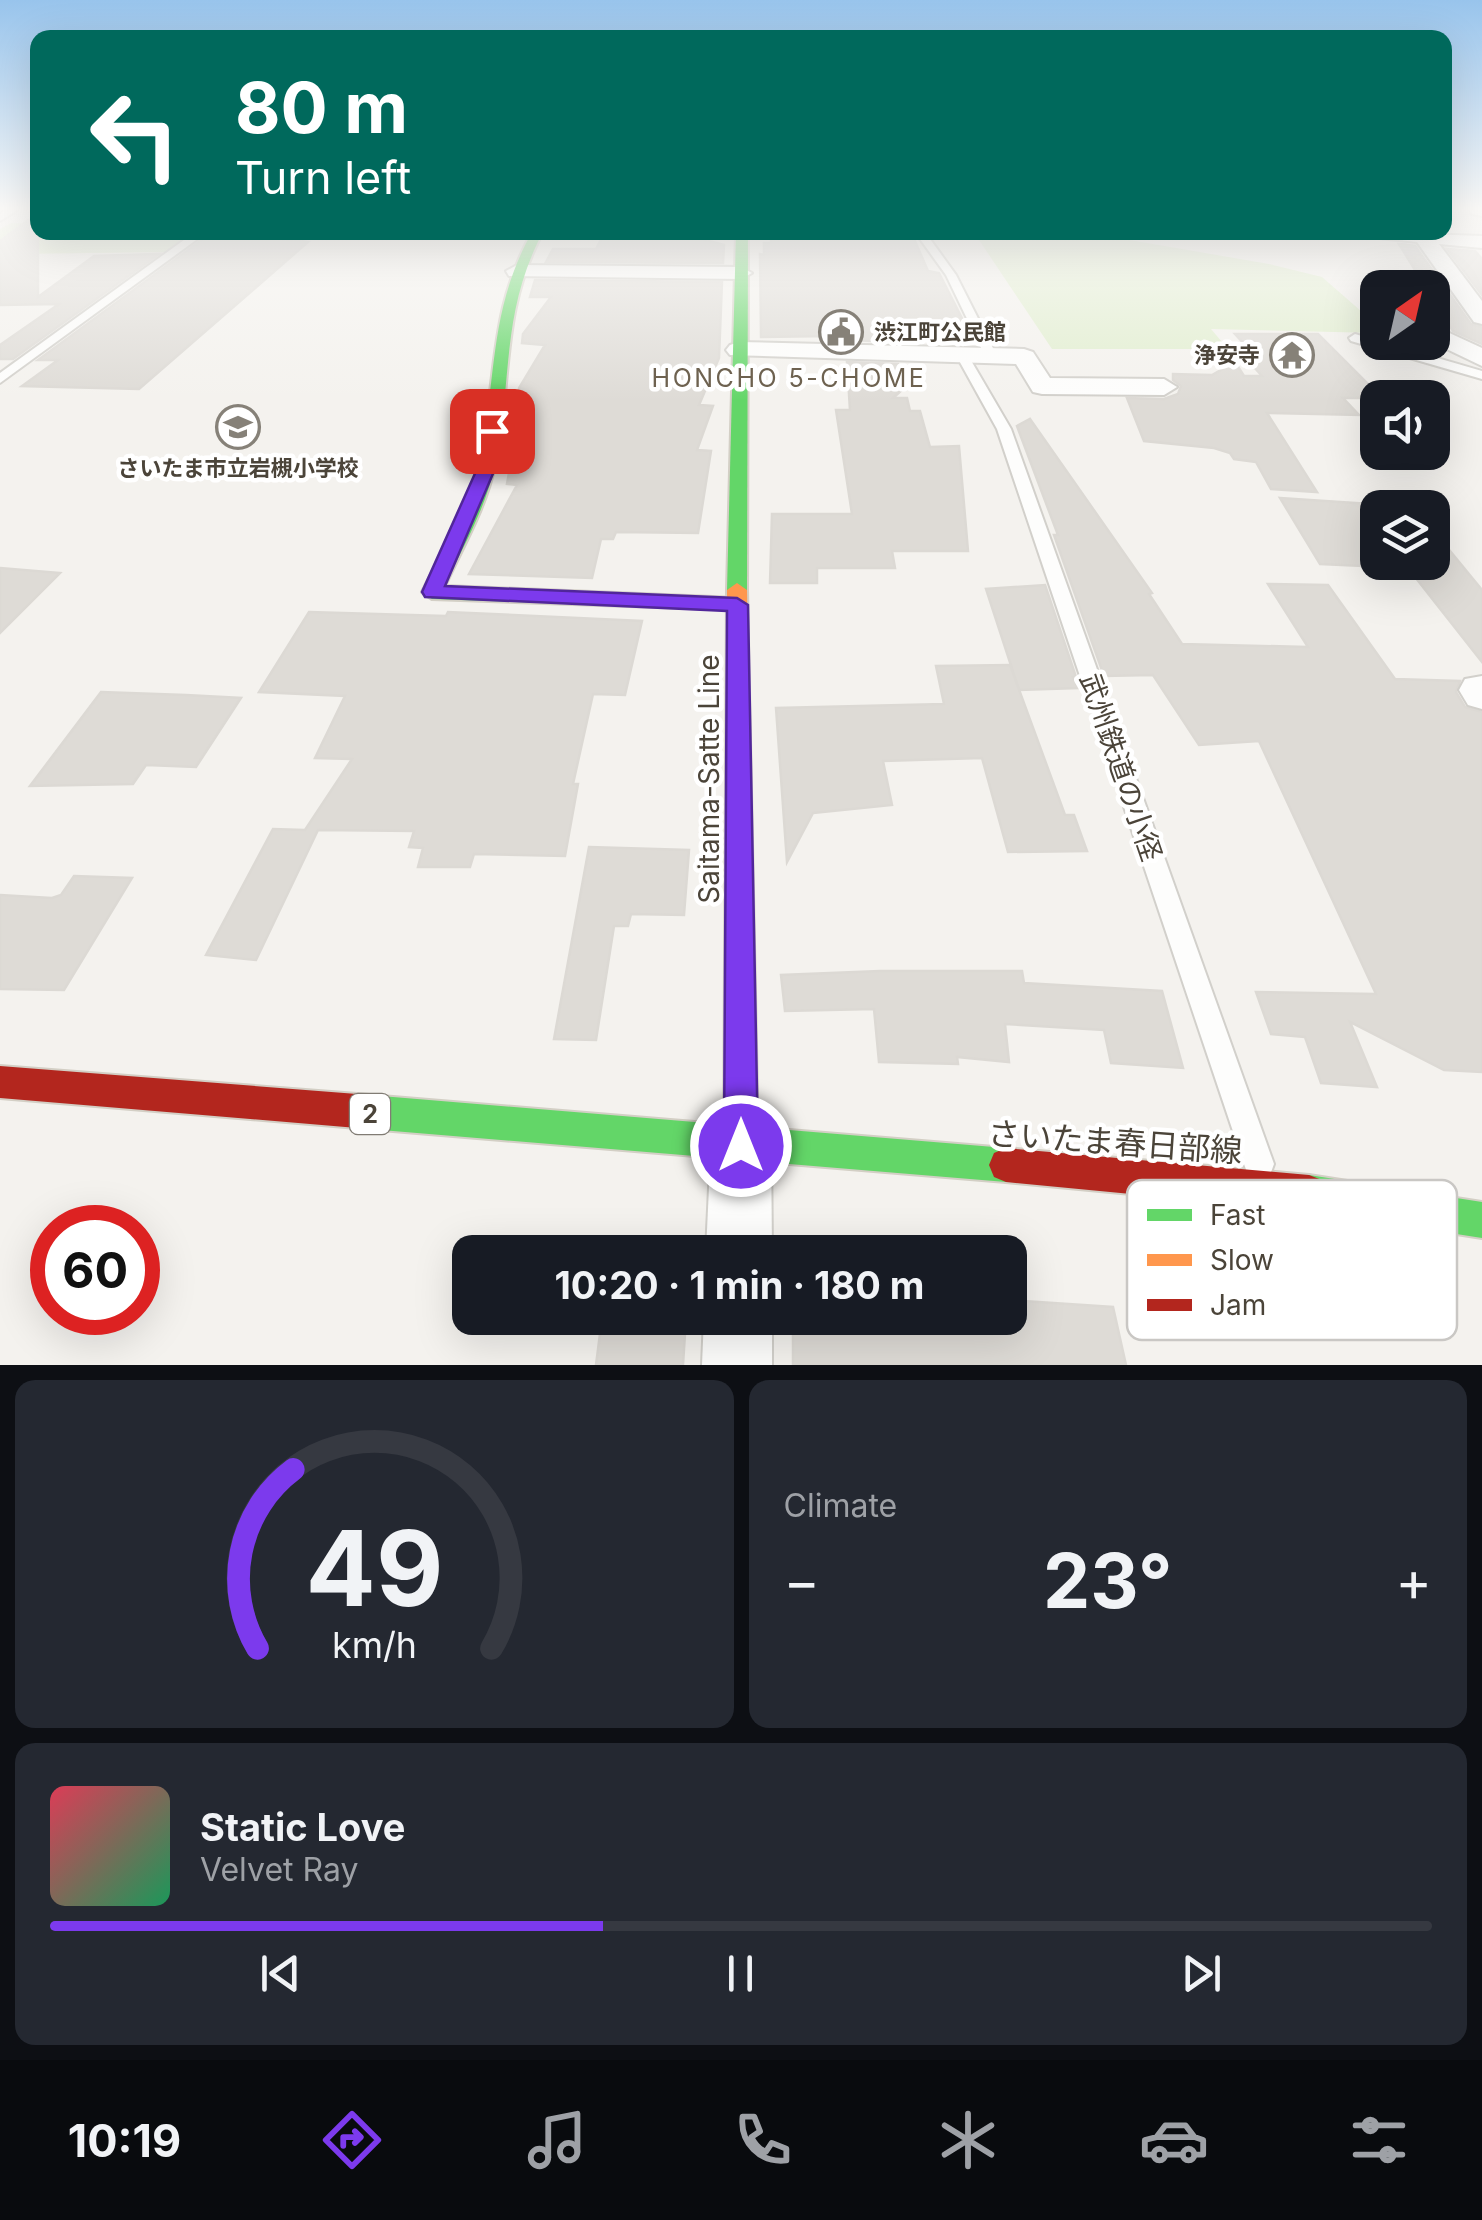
<!DOCTYPE html>
<html lang="en">
<head>
<meta charset="utf-8">
<style>
  body { margin:0; font-family:Inter,"Noto Sans JP",sans-serif; background:#242831; color:#f1f3f6; height:100vh; display:flex; flex-direction:column; font-size:38px; white-space:nowrap }
  * { box-sizing:border-box; margin:0 }
  p { font-size:32px; color:#9ea1a6 }
  .icon { flex:none; width:55px; height:55px; fill:none; stroke:currentColor; stroke-width:2; stroke-linecap:round; stroke-linejoin:round }
  .map { position:relative; height:1365px; overflow:hidden }
  .sheet { display:flex; flex-direction:column; gap:15px; padding:15px; background:#0d0f14; flex:1 }
  .sheet>* { flex:none }
  .hud { position:absolute; left:30px; top:30px; width:1422px; height:210px; border-radius:20px; box-shadow:0 10px 40px #0002; background:#00695c; color:#fff; overflow:hidden }
  .needle { width:65px; rotate:34deg }
  .tools { position:absolute; left:1360px; top:270px; display:grid; gap:20px }
  .tools a { display:grid; place-items:center; width:90px; height:90px; border-radius:20px; background:#171b24; box-shadow:0 10px 40px #0002; font-size:50px }
  .speed { position:absolute; left:30px; top:1205px; display:flex; gap:20px; font-size:50px; font-weight:700; text-align:center }
  .speed>* { display:grid; place-content:center; width:130px; height:130px; border-radius:50%; background:#171b24; box-shadow:0 10px 40px #0002; line-height:1 }
  .speed .limit { border:15px solid #d22; background:#fff; color:#111 }
  .pin { position:absolute; display:grid; place-items:center; width:85px; height:85px; color:#fff; margin:-42px; border-radius:20px; box-shadow:0 5px 15px #0006 }
  .me { position:absolute; width:110px; margin:-55px; rotate:0deg; stroke-linejoin:round; filter:drop-shadow(0 0 8px #0008) }
  .turn { display:flex; align-items:center; gap:35px; height:210px; padding:0 40px; font-size:45px }
  .turn .icon { width:130px; height:130px; stroke-width:2.5 }
  .turn b { display:block; font-size:70px; line-height:85px }
  .big { font-size:75px; font-weight:700; line-height:1.1 }
  .sheet .widget { flex:1; display:flex; flex-direction:column; justify-content:center; gap:15px; min-width:0; padding:0 35px; border-radius:20px; background:#242831 }
  .sheet .dial { align-items:center; gap:0 }
  .dial svg { height:260px; overflow:visible; fill:none; stroke:#363941; stroke-width:7; stroke-linecap:round; text-anchor:middle }
  .dial text { fill:#f1f3f6; stroke:none }
  .song { display:flex; align-items:center; gap:30px }
  .cover { width:120px; height:120px; border-radius:15px; background:linear-gradient(135deg,hsl(350 70% 55%),hsl(150 70% 35%)) }
  .played { height:10px; border-radius:5px; background:linear-gradient(90deg,#7c3aed 40%,#363941 40%) }
  .keys { display:flex; justify-content:space-around; direction:ltr }
  .heat { display:flex; justify-content:space-between; align-items:center; font-size:55px; direction:ltr }
  .sheet .tiles { flex:1; display:grid; gap:15px; grid-template-columns:1fr 1fr }
  .widget:last-child { grid-column:span 2 }
  .trip { position:absolute; left:452px; top:1235px; width:575px; height:100px; border-radius:20px; background:#171b24; box-shadow:0 10px 40px #0002; font-weight:700; line-height:100px; text-align:center }
  .menu { display:flex; height:160px; justify-content:space-around; align-items:center; background:#090b0e; color:#9ea1a6 }
  .menu .icon { width:70px; height:70px }
  .menu .current { color:#7c3aed }
  .menu b { font-size:45px; color:#f1f3f6 }
  .map>svg:first-child { display:block }
  .green { fill:#e1eecf }
  .building { fill:#dedbd6; stroke:#dcd9d4; stroke-width:2.5 }
  .lines { fill:none; stroke-linecap:round; stroke-linejoin:round }
  .lane-casing { stroke:#d2d0cb; stroke-width:4 }
  .street-casing { stroke:#d2d0cb; stroke-width:4 }
  .fast-casing { stroke:#d3cfc5; stroke-width:4 }
  .slow-casing { stroke:#d3cfc5; stroke-width:4 }
  .jam-casing { stroke:#d3cfc5; stroke-width:4 }
  .lane { fill:#fdfdfc; fill-rule:evenodd }
  .street { fill:#fdfdfc; fill-rule:evenodd }
  .fast { fill:#63d668; fill-rule:evenodd }
  .slow { fill:#ff974d; fill-rule:evenodd }
  .jam { fill:#b3261e; fill-rule:evenodd }
  .route { fill:#7c3aed; stroke:#51269a; stroke-width:2.5 }
  .labels { text-anchor:middle; dominant-baseline:central; stroke-width:9; stroke-linejoin:round; paint-order:stroke }
  .far-poi-label { font-size:22px; font-weight:bold; fill:#4b4439; stroke:#fff; text-anchor:start }
  .far-neighbourhood-label { font-size:25px; letter-spacing:2.5px; fill:#6e6250; stroke:#fff }
  .shield { fill:#fff; stroke:#817c74; stroke-width:2.5 }
  .shield-label { font-size:25px; font-weight:bold; fill:#4b4439 }
  .street-label { font-size:28px; fill:#4b4439; stroke:#fff }
  .near-street-label { font-size:32px; fill:#4b4439; stroke:#fff }
  .key { fill:#fff; stroke:#c9c7c4; stroke-width:2.5 }
  .key-label { font-size:28px; fill:#4b4439 }
</style>
</head>
<body>
<div class="map">
<svg width="1482" height="1365" viewBox="0 0 1482 1365">
  <rect width="100%" height="100%" fill="#f4f2ee"/>
  <!-- green -->
  <g class="green">
    <polygon points="11,223 37,223 38,232 192,233 165,252 14,254 0,262 0,229"/>
    <polygon points="1089,233 1269,264 1322,277 1377,325 1377,333 1211,329 1228,349 1052,349 975,234"/>
  </g>
  <!-- building -->
  <g class="building">
    <polygon points="38,213 38,297 94,256 159,254 13,359 0,359 0,345 59,304 0,305 0,241"/>
    <polygon points="218,232 308,242 139,389 22,386 58,360 38,360 210,234"/>
    <polygon points="605,232 675,232 724,245 723,263 546,262 553,249 596,249"/>
    <polygon points="771,232 911,232 928,271 939,273 971,336 891,337 893,342 830,339 830,336 761,337 760,254 764,255 764,243 771,243"/>
    <polygon points="1399,244 1415,246 1471,324 1482,327 1482,344 1453,331 1432,297 1432,288 1426,288"/>
    <polygon points="1447,249 1475,251 1482,259 1482,295"/>
    <polygon points="535,280 722,282 719,358 699,405 713,406 697,450 711,451 698,533 616,532 613,539 601,539 592,578 469,574 517,485 507,484 513,451 533,414 518,411 519,388 545,345 522,343 523,334 551,297 530,297"/>
    <polygon points="1235,334 1318,334 1382,398 1343,398 1359,415 1267,413 1317,492 1271,489 1256,462 1234,459 1230,453 1214,448 1144,441 1127,398 1164,399 1178,394 1181,386 1173,380 1173,374 1212,375 1235,362 1244,376 1262,376 1235,346 1246,346"/>
    <polygon points="847,362 898,364 904,388 893,398 907,398 910,411 920,411 930,447 959,446 968,551 892,551 895,568 817,568 817,583 770,583 772,514 852,514 836,410 850,410"/>
    <polygon points="1030,419 1152,593 1149,594 1182,644 1308,647 1268,584 1328,585 1395,679 1460,681 1456,692 1465,707 1482,712 1482,1072 1444,1070 1350,1022 1377,1087 1321,1083 1305,1037 1271,1034 1256,992 1376,994 1259,741 1199,745 1153,675 1104,676 1054,535 1058,535 1017,426"/>
    <polygon points="1280,498 1416,507 1378,508 1378,562 1432,562 1432,529 1482,590 1482,662 1408,568 1320,564"/>
    <polygon points="0,568 60,573 0,633"/>
    <polygon points="1045,585 1076,677 1073,677 1078,688 1019,690 986,589"/>
    <polygon points="309,612 446,616 448,612 642,621 625,695 593,694 573,784 578,784 565,856 474,854 470,867 418,867 423,848 409,847 414,831 318,830 256,960 206,955 273,829 305,830 352,759 315,758 345,696 259,692"/>
    <polygon points="1010,665 1065,815 1074,815 1087,851 1008,852 982,758 883,761 892,805 813,813 787,862 776,708 944,704 936,666"/>
    <polygon points="101,692 186,695 241,698 196,767 146,765 133,784 30,786"/>
    <polygon points="589,847 689,850 684,915 631,914 628,926 614,926 596,1040 554,1039"/>
    <polygon points="74,876 132,878 64,990 0,989 0,895 52,898 61,895"/>
    <polygon points="880,971 1022,971 1024,983 1162,991 1183,1068 1111,1063 1104,1030 1005,1024 1009,1062 957,1057 958,1064 879,1062 874,1009 785,1011 781,975"/>
    <polygon points="1010,1300 1113,1307 1126,1365 793,1365 793,1318 1010,1318"/>
    <polygon points="602,1318 686,1318 683,1365 596,1365"/>
  </g>
  <g class="lines">
    <!-- lane casing -->
    <g class="lane-casing">
      <g id="lane">
        <polygon points="5,210 17,210 0,221 0,214"/>
        <polygon points="195,232 207,232 0,383 0,373"/>
        <polygon points="915,232 925,232 956,275 997,356 995,359 985,356 946,275"/>
        <polygon points="1355,334 1482,371 1482,379 1351,341 1349,338"/>
        <polygon points="958,352 966,352 1011,429 1274,1164 1270,1175 1259,1179 1248,1175 1244,1164 997,429 956,355"/>
      </g>
    </g>
    <!-- street casing -->
    <g class="street-casing">
      <g id="street">
        <polygon points="1470,210 1482,210 1482,216 1472,214"/>
        <polygon points="1369,232 1482,236 1482,248 1439,244 1482,301 1482,324 1474,322 1417,242 1379,238"/>
        <polygon points="517,265 741,267 752,273 741,279 509,276 506,271"/>
        <polygon points="1432,325 1482,348 1482,366 1432,342"/>
        <polygon points="739,342 1024,349 1033,352 1050,378 1164,379 1177,387 1164,395 1042,394 1033,392 1016,364 730,355 726,350 730,345"/>
        <polygon points="1482,676 1482,709 1468,705 1459,690 1465,679"/>
        <polygon points="741,1115 762,1124 771,1145 772,1252 706,1252 711,1145 720,1124"/>
        <polygon points="704,1318 772,1318 772,1365 702,1365"/>
      </g>
    </g>
    <!-- fast casing -->
    <g class="fast-casing">
      <g id="fast">
        <path d="M532,232H543C500,313 513,380 495,465C486,508 463,546 445,586L737,598L744,600L747,605L744,610L432,599L422,592C442,551 468,510 478,465C498,380 487,313 532,232Z"/>
        <polygon points="736,232 748,232 747,590 737,597 727,590"/>
        <polygon points="357,1094 1006,1148 1018,1153 1023,1165 1018,1177 1006,1182 357,1128 345,1123 340,1111 345,1099"/>
        <polygon points="1309,1175 1482,1202 1482,1238 1309,1211 1296,1206 1291,1193 1296,1180"/>
      </g>
    </g>
    <!-- slow casing -->
    <g class="slow-casing">
      <polygon id="slow" points="737,583 747,590 758,1145 753,1157 741,1162 729,1157 724,1145 727,590"/>
    </g>
    <!-- jam casing -->
    <g class="jam-casing">
      <g id="jam">
        <polygon points="0,1066 357,1094 369,1099 374,1111 369,1123 357,1128 0,1098"/>
        <polygon points="1006,1148 1309,1175 1322,1180 1327,1193 1322,1206 1309,1211 1006,1182 994,1177 989,1165 994,1153"/>
      </g>
    </g>
    <!-- lane -->
    <use href="#lane" class="lane"/>
    <!-- street -->
    <use href="#street" class="street"/>
    <!-- fast -->
    <use href="#fast" class="fast"/>
    <!-- slow -->
    <use href="#slow" class="slow"/>
    <!-- jam -->
    <use href="#jam" class="jam"/>
  </g>
  <!-- sky -->
  <linearGradient id="sky" x2="0" y2="1"><stop stop-color="#98c4ec"/><stop offset="0.52" stop-color="#faf9f7"/><stop offset="1" stop-color="#faf9f7" stop-opacity="0"/></linearGradient>
  <rect width="1482" height="401" fill="url(#sky)"/>
  <!-- route -->
  <polygon class="route" points="492,426 500,431 495,469 445,586 737,598 748,605 758,1146 753,1158 741,1163 729,1158 724,1146 727,611 425,597 422,592 477,469 484,431"/>
  <!-- icons -->
  <defs>
    <g id="civic-ring" transform="scale(2.25)"><circle r="9.5" fill="#fff" stroke="#868178" stroke-width="1.5"/><path d="M-.6-6.5H3V-4.5H.6V-3L4-1V1h2V6H-6V1h2V-1L-.6-3ZM-1.2 2.5V6h2.4V2.5Z" fill="#868178"/></g>
    <g id="temple-ring" transform="scale(2.25)"><circle r="9.5" fill="#fff" stroke="#868178" stroke-width="1.5"/><path d="M0-6L5-2H3V0L6.5 2.5H4V6H1.5V3h-3V6H-4V2.5H-6.5L-3 0V-2H-5Z" fill="#868178"/></g>
    <g id="school-ring" transform="scale(2.25)"><circle r="9.5" fill="#fff" stroke="#868178" stroke-width="1.5"/><path d="M0-5L7-2L0 1L-7-2ZM-4 1L0 2.5L4 1V4Q0 6-4 4Z" fill="#868178"/></g>
  </defs>
  <g fill-rule="evenodd">
    <use href="#civic-ring" x="841" y="332"/>
    <use href="#temple-ring" x="1292" y="355"/>
    <use href="#school-ring" x="238" y="427"/>
  </g>
  <g class="labels">
    <!-- far-poi labels -->
    <g class="far-poi-label">
      <text x="874" y="332">渋江町公民館</text>
      <text x="1260" y="355" text-anchor="end">浄安寺</text>
      <text x="238" y="468" text-anchor="middle">さいたま市立岩槻小学校</text>
    </g>
    <!-- far-neighbourhood labels -->
    <g class="far-neighbourhood-label">
      <text x="789" y="378">HONCHO 5-CHOME</text>
    </g>
    <!-- shield labels -->
    <rect class="shield" x="350" y="1094" width="40" height="40" rx="8"/>
    <g class="shield-label">
      <text x="370" y="1114">2</text>
    </g>
    <!-- street labels -->
    <g class="street-label">
      <text transform="translate(1121 767) rotate(71)">武州鉄道の小径</text>
      <text transform="translate(709 779) rotate(-90)">Saitama-Satte Line</text>
    </g>
    <!-- near-street labels -->
    <g class="near-street-label">
      <text transform="translate(1115 1142) rotate(4)">さいたま春日部線</text>
    </g>
  </g>
  <!-- legend -->
  <rect x="1127" y="1180" width="330" height="160" rx="15" class="key"/>
  <rect x="1147" y="1209" width="45" height="12" fill="#63d668"/>
  <rect x="1147" y="1254" width="45" height="12" fill="#ff974d"/>
  <rect x="1147" y="1299" width="45" height="12" fill="#b3261e"/>
  <g class="key-label">
    <text x="1210" y="1225">Fast</text>
    <text x="1210" y="1270">Slow</text>
    <text x="1210" y="1315">Jam</text>
  </g>
</svg>
<div class="tools">
<a><svg class="needle" viewBox="-14 -14 28 28"><path d="M0-13l5 13h-10z" fill="#e53935"/><path d="M0 13l5-13h-10z" fill="#9ea1a6"/></svg></a>
<a><svg class="icon" aria-label="sound" viewBox="0 0 24 24"><path d="M4 9h4l5-4v14l-5-4H4zM17 9q2 3 0 6"/></svg></a>
<a><svg class="icon" aria-label="layers" viewBox="0 0 24 24"><path d="M12 4l9 5-9 5-9-5zM3 14l9 5 9-5"/></svg></a>
</div>
<div class="speed"><div class="limit">60</div></div>
<div class="pin" style="left:492px;top:431px;background:#d93025"><svg class="icon" aria-label="arrive" viewBox="0 0 24 24"><path d="M6 21V4h12l-3 4 3 4H6"/></svg></div>
<svg class="me" style="left:741px;top:1146px" viewBox="-20 -20 40 40"><circle r="17" fill="#7c3aed" stroke="#fff" stroke-width="3"/><path d="M0-11L8 9 0 5-8 9z" fill="#fff"/></svg>
<div class="trip">10:20 · 1 min · 180 m</div>
<div class="hud">
<div class="turn"><svg class="icon" aria-label="left" viewBox="0 0 24 24"><path d="M17 20v-9H6M10 6l-5 5 5 5"/></svg><div><b>80 m</b>Turn left</div></div>
</div>
</div>
<section class="sheet">
<div class="tiles">
<div class="widget dial"><svg viewBox="0 0 100 80">
<path d="M14 69A42 42 0 1 1 86 69"/>
<path d="M14 69A42 42 0 0 1 25 14" stroke="#7c3aed"/>
<text x="50" y="56" font-size="32" font-weight="700">49</text>
<text x="50" y="72" font-size="11">km/h</text>
</svg></div>
<div class="widget"><p>Climate</p>
<div class="heat"><a>−</a><b class="big">23°</b><a>+</a></div>
</div>
<div class="widget">
<div class="song"><i class="cover"></i><div><b>Static Love</b><p>Velvet Ray</p></div></div>
<div class="played"></div>
<div class="keys"><svg class="icon" aria-label="previous" viewBox="0 0 24 24"><path d="M18 5L8 12l10 7zM5 5v14"/></svg><svg class="icon" aria-label="pause" viewBox="0 0 24 24"><path d="M8 5v14M16 5v14"/></svg><svg class="icon" aria-label="next" viewBox="0 0 24 24"><path d="M6 5l10 7-10 7zM19 5v14"/></svg></div>
</div>
</div>
</section>
<nav class="menu">
<b>10:19</b>
<svg class="icon current" aria-label="directions" viewBox="0 0 24 24"><path d="M12 3l9 9-9 9-9-9zM9 14v-3h6M13 9l2 2-2 2"/></svg>
<svg class="icon" aria-label="music" viewBox="0 0 24 24"><path d="M9 18V5l10-2v13"/><circle cx="6" cy="18" r="3"/><circle cx="16" cy="16" r="3"/></svg>
<svg class="icon" aria-label="phone" viewBox="0 0 24 24"><path d="M5 4h4l2 5-3 2q2 4 5 5l2-3 5 2v4C11 20 4 13 5 4z"/></svg>
<svg class="icon" aria-label="climate" viewBox="0 0 24 24"><path d="M12 3v18M4 7l16 10M4 17L20 7"/></svg>
<svg class="icon" aria-label="car" viewBox="0 0 24 24"><path d="M5 17H2v-5l4-1 3-4h7l3 4 3 1v5h-3M9 17h6M6 11h13"/><circle cx="7" cy="17" r="2"/><circle cx="17" cy="17" r="2"/></svg>
<svg class="icon" aria-label="filters" viewBox="0 0 24 24"><path d="M4 7h16M4 17h16"/><circle cx="9" cy="7" r="2"/><circle cx="15" cy="17" r="2"/></svg>
</nav>
</body>
</html>
